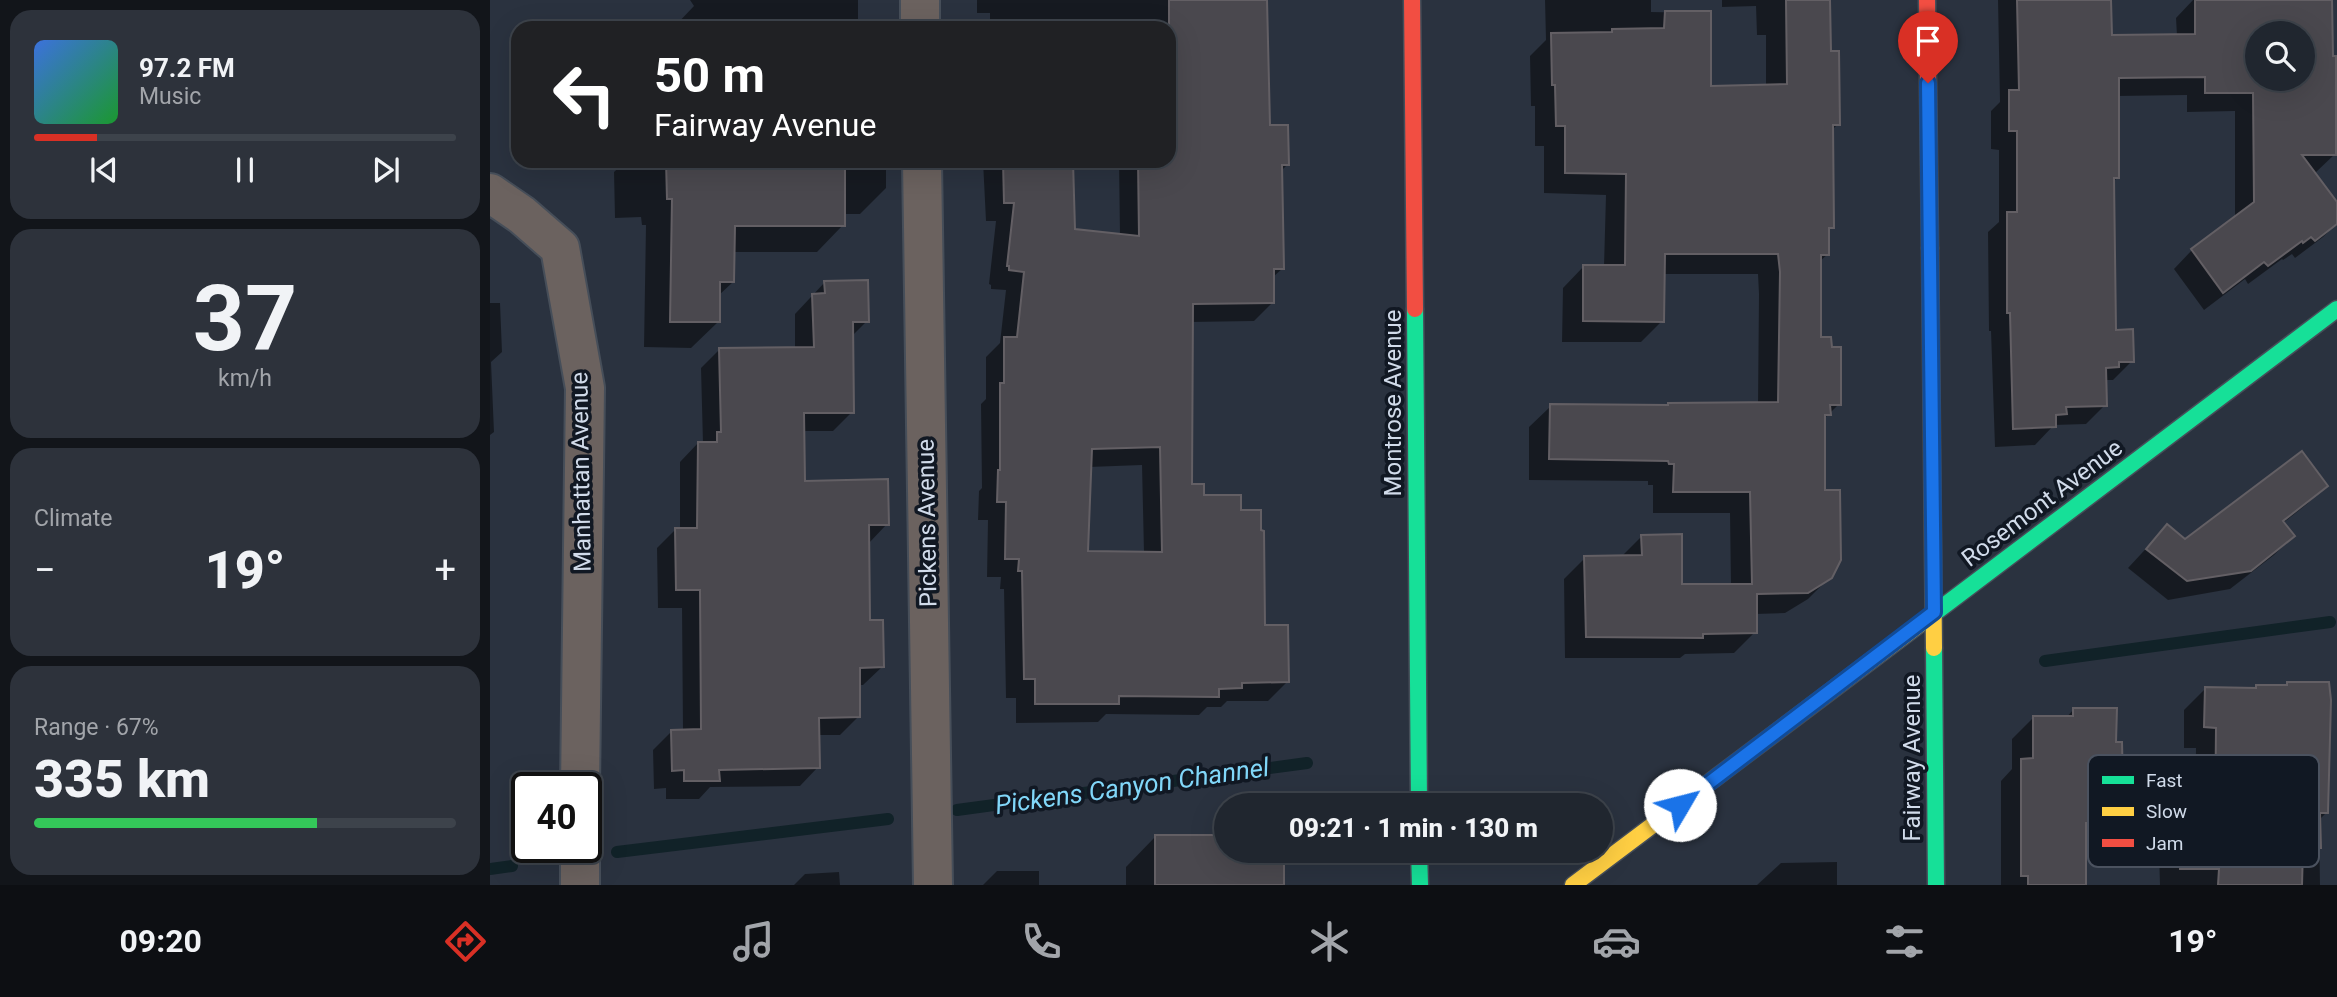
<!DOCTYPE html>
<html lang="en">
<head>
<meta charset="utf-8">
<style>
  body { margin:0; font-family:Roboto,sans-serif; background:#2d323b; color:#f1f3f6; height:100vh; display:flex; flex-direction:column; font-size:26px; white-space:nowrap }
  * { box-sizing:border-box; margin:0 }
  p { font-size:23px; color:#a2a5aa }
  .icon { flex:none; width:38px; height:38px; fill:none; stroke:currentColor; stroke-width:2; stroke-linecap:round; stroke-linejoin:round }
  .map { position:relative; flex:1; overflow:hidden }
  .sheet { display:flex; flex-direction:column; gap:10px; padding:10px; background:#12151a; width:490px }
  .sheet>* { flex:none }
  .guide { position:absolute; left:21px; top:21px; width:665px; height:147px; border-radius:21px; box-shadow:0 7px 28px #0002,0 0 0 2px #3d434b; background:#202124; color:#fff; overflow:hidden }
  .controls { position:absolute; left:1755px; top:21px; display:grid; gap:14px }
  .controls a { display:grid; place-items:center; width:70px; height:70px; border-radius:50%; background:#20262f; box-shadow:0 7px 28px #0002,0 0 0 2px #3d434b; font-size:35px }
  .speed { position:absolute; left:21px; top:772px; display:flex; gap:14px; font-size:35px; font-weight:700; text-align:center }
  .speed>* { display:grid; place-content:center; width:91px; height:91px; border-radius:50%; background:#20262f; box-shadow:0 7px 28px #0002,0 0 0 2px #3d434b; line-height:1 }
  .speed .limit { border:4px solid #111; border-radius:10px; background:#fff; color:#111 }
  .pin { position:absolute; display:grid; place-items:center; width:60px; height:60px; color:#fff; margin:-72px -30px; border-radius:50% 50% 50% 0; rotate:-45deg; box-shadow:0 0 7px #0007 }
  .pin .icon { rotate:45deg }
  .me { position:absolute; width:77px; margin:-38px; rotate:53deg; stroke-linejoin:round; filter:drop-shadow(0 0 5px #0008) }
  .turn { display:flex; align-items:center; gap:24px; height:147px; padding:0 28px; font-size:32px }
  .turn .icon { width:91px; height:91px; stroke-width:2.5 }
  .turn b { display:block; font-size:49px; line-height:60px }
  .big { font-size:52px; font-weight:800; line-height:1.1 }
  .sheet .card { flex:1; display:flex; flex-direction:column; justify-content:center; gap:10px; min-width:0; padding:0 24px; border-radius:21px; background:#2d323b }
  .sheet .dial { align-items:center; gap:0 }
  .dial b { font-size:91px; line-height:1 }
  .song { display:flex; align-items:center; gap:21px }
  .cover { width:84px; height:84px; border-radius:10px; background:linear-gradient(135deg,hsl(220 70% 55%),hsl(130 70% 35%)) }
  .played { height:7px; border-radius:4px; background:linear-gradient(90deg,#d93025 15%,#3d434b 15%) }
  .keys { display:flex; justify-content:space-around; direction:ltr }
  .heat { display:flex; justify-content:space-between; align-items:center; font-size:38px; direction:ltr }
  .charge { height:10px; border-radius:5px; background:linear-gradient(90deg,#34c759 67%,#3d434b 0) }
  .trip { position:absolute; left:724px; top:793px; width:399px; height:70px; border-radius:35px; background:#20262f; box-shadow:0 7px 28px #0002,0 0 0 2px #3d434b; font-weight:800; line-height:70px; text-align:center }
  .dock { display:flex; height:112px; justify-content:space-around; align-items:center; background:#0d0f13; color:#a2a5aa }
  .dock .icon { width:49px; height:49px }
  .dock .selected { color:#d93025 }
  .dock b { font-size:32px; color:#f1f3f6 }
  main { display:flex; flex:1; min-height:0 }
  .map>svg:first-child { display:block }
  .shadow { fill:#0007; fill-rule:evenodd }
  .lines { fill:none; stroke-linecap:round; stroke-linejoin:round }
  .stream { stroke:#112228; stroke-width:12 }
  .building { fill:#4a484e; stroke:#635f64; stroke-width:2; fill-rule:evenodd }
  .street-casing { stroke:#464e59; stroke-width:42 }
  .fast-casing { stroke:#464e59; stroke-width:19 }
  .slow-casing { stroke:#464e59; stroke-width:19 }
  .jam-casing { stroke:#464e59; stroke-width:19 }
  .street { stroke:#6b625f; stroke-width:38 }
  .fast { stroke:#16e098; stroke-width:16 }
  .slow { stroke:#ffcf43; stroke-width:16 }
  .jam { stroke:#f24e42; stroke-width:16 }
  .route-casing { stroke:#114b97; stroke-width:18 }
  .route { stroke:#1a73e8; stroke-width:12 }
  .labels { text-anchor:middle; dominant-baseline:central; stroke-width:7; stroke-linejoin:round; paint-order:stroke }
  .street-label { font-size:24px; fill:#d1dbea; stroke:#111823 }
  .water-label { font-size:26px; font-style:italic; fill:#81d7f9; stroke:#111823 }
  .key { fill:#111823; stroke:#4b525f; stroke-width:2 }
  .key-label { font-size:19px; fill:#d1dbea }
</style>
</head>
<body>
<main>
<section class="sheet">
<div class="card">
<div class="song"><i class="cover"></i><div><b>97.2 FM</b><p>Music</p></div></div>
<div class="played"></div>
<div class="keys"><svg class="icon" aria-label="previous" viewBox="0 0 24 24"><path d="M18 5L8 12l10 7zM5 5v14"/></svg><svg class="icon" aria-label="pause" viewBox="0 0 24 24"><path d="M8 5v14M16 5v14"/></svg><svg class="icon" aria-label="next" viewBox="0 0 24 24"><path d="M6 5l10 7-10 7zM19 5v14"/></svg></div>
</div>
<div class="card dial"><b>37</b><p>km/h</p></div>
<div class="card"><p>Climate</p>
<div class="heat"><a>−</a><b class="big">19°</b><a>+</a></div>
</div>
<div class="card"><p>Range · 67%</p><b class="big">335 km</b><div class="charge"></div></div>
</section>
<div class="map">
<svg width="1847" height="885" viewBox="0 0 1847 885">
  <rect width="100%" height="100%" fill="#2a323f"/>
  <!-- shadow -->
  <g class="shadow">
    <polygon points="200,0 368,0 368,28 183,28 204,6"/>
    <path d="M487,0H775L778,127L798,164L791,171L793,268L782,278L783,302L764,321L701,322V486L712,497L749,512L773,627L797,682L778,701H737L731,707H717L709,715L616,714L608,722L526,723V698H516L514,589H510L511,577H497L498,520H488L489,491L492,488L491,404L496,399V357L510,343L516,290L501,289V285L499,284L506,221H496L493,161H581L583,231L630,236L629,161H679V28H500V13H487ZM652,465L654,553H596L599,467Z"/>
    <polygon points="1055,0 1161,0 1161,12 1219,13 1219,88 1276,86 1276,35 1267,35 1266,6 1232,7 1232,0 1338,0 1339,53 1348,124 1341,131 1342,227 1337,232 1338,254 1329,262 1330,339 1349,404 1333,420 1333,492 1340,577 1318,599 1295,613 1265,614 1265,632 1244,653 1195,654 1190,658 1075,658 1074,579 1095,558 1131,557 1152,536 1191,586 1241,586 1240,513 1163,513 1163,485 1158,485 1158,481 1039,480 1039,427 1061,406 1176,407 1179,404 1268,404 1269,294 1268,274 1173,274 1172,321 1151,342 1072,342 1073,288 1094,266 1114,266 1116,195 1054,193 1054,146 1045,146 1045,106 1041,106 1040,56 1056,40"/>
    <path d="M1508,0H1620V37L1687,36L1686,18L1703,0H1840L1845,154L1824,174L1847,213V223L1833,237L1805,258L1802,254L1793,260L1792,259L1758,284L1755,279L1714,310L1684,269L1702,250L1745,218V111L1697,112V95L1627,96L1628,177L1623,182L1624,332L1642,361L1623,380H1615V405L1596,424L1564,425L1545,445L1505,447L1501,331H1499L1498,232L1509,222V150L1501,149V111L1510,102ZM1768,33H1813V79H1768Z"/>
    <polygon points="136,161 396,161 396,188 370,214 353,214 353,225 327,252 243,252 243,282 228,296 228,322 201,348 154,347 156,225 152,225 151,217 125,218 124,172"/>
    <polygon points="335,282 377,321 361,337 362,412 343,431 313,431 313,483 397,524 379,543 379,622 392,667 373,685 368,685 369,716 350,735 328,735 328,767 310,786 220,787 209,799 176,799 176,788 164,789 163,750 182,731 193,731 192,608 168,608 167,548 185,530 190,530 190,462 208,443 213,444 211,368 230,349 305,349 305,314"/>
    <polygon points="0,303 10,303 12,352 1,362 4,432 0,435"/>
    <polygon points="1836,486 1817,504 1793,523 1803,536 1784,555 1740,589 1678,600 1638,568 1677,526 1695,541"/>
    <polygon points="1797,683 1837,812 1829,820 1830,885 1670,885 1669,853 1690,832 1705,832 1706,748 1694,748 1694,710 1715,689 1764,690 1767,687 1794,687"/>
    <polygon points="1583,710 1625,744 1631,786 1658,822 1637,843 1594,843 1594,885 1511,885 1511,781 1522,769 1522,739 1543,718 1576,718"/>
    <polygon points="665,837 737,850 792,885 636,885 636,867"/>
    <polygon points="1347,862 1347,885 1267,885 1291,863"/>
    <polygon points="507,871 549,871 549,885 493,885"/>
    <polygon points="349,872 350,885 304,885 315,874"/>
  </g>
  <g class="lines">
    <!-- stream -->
    <g class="stream">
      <polyline points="1555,661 1840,622"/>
      <polyline points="467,810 817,763"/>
      <polyline points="127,852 398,819"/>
      <polyline points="0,869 22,866"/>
    </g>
  </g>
  <!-- building -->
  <g class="building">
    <path d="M679,0H777L780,125H798L799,165H792L794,269H784V303L703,304L702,484H714V495H751V510H771V530L774,531L775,625H798L799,682L752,683V688L729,689V697L629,696V704H545V679H534L532,571H528L529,559H515L516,502H507L508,470H510V383H514V337H527L534,272L519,270V266H517L524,203H514L513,161H583L585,229L649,236L648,161H679ZM670,447L672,552L598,551L602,449Z"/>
    <polygon points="1296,0 1340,0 1341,51 1349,51 1350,125 1343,125 1344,228 1339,228 1339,255 1331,255 1331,337 1341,337 1342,347 1351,347 1351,405 1340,405 1341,415 1335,415 1335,490 1350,490 1351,560 1342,578 1318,593 1267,594 1267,633 1213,634 1213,638 1096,637 1094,556 1152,555 1151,535 1192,534 1192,584 1262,584 1260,492 1183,492 1184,464 1179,464 1178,461 1059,459 1060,404 1178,405 1178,403 1288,402 1290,272 1288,254 1175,254 1174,322 1093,321 1093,265 1135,265 1136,174 1075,173 1075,126 1066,126 1065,85 1062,85 1061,33 1122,32 1122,29 1174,28 1175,11 1221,11 1221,86 1297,84"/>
    <path d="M1527,0H1621L1622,35L1705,34V0H1842L1843,56H1846V155H1812L1847,202V224L1825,241L1821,237L1813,243L1812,241L1778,266L1774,262L1733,293L1701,249L1764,202L1763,93H1715V77L1629,78V178H1624L1626,330L1643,329L1644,362H1629V367L1616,368L1617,406L1576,407L1577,414L1566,415V427L1523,429L1520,313H1517V212H1527V131H1519V90H1529ZM1768,33H1813V79H1768Z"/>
    <polygon points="176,161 250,161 250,165 355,165 355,226 245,226 244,282 230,282 230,322 180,322 182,199 177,199"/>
    <polygon points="378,280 379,322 363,322 364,413 314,413 315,481 398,479 399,525 379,525 380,620 393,620 394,667 370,668 370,717 329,718 330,768 229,770 230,781 194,781 194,770 182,771 181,730 211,729 210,590 186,590 185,528 207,528 208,442 227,442 227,432 231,432 229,348 324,347 322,294 335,293 334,281"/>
    <polygon points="1812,451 1838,486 1793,521 1805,536 1761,571 1697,581 1656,549 1677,524 1695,539"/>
    <polygon points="1797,682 1839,682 1841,700 1838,813 1830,813 1831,848 1813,848 1812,885 1728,885 1729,869 1690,869 1690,831 1725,830 1726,728 1714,727 1715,687 1766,688 1766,685 1797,685"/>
    <polygon points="1583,708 1627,708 1626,742 1632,742 1633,784 1659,784 1660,822 1596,823 1596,885 1538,885 1538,876 1531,876 1531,759 1543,758 1543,716 1583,716"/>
    <polygon points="665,835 737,835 737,850 794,850 794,885 665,885"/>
  </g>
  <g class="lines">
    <!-- street casing -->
    <g class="street-casing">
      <g id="street">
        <polyline points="430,0 430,28"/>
        <polyline points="432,161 443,885"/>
        <polyline points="0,193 32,215 70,248 95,388 90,788"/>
        <polyline points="90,847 90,885"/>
      </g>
    </g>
    <!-- fast casing -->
    <g class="fast-casing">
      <g id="fast">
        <polyline points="925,309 929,805"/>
        <polyline points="1430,624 1847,309"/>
        <polyline points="1444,648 1446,885"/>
        <polyline points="929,850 930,885"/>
      </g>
    </g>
    <!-- slow casing -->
    <g class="slow-casing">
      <g id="slow">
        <polyline points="1440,248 1444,648"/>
        <polyline points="1083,885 1430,624"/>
      </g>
    </g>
    <!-- jam casing -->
    <g class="jam-casing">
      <g id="jam">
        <polyline points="922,0 925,309"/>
        <polyline points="1437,0 1440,248"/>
      </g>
    </g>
    <!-- street -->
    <use href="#street" class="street"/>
    <!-- fast -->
    <use href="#fast" class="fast"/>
    <!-- slow -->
    <use href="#slow" class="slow"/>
    <!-- jam -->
    <use href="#jam" class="jam"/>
  </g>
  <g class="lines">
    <!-- route casing -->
    <g class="route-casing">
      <polyline id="route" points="1190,805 1444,612 1438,83"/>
    </g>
    <!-- route -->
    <use href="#route" class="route"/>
  </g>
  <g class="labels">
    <!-- street labels -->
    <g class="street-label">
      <text transform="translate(903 403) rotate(-90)">Montrose Avenue</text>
      <text transform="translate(91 472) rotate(-91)">Manhattan Avenue</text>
      <text transform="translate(1552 503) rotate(-37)">Rosemont Avenue</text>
      <text transform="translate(437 523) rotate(-91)">Pickens Avenue</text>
      <text transform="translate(1422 758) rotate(-90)">Fairway Avenue</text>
    </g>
    <!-- water labels -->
    <g class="water-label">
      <text transform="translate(642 786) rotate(-8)">Pickens Canyon Channel</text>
    </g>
  </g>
  <!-- legend -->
  <rect x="1598" y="755" width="231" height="112" rx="10" class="key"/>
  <rect x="1612" y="776" width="32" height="8" fill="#16e098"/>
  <rect x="1612" y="807" width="32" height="9" fill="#ffcf43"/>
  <rect x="1612" y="839" width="32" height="8" fill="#f24e42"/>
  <g class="key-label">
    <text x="1656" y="787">Fast</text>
    <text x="1656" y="818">Slow</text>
    <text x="1656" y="850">Jam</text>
  </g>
</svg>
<div class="controls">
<a><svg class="icon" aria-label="search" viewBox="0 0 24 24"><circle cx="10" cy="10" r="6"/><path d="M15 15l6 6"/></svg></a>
</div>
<div class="speed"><div class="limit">40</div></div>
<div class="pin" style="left:1438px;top:83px;background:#d93025"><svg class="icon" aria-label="arrive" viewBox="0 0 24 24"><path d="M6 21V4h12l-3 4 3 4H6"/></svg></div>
<svg class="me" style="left:1190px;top:805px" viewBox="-20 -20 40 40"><circle r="19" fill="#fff"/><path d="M0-13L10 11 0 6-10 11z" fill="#1a73e8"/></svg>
<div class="trip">09:21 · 1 min · 130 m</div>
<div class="guide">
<div class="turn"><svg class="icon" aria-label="left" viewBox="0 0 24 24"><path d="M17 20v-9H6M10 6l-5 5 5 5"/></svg><div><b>50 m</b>Fairway Avenue</div></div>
</div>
</div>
</main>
<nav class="dock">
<b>09:20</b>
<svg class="icon selected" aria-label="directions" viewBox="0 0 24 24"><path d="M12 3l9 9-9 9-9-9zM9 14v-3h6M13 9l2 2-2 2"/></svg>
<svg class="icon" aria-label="music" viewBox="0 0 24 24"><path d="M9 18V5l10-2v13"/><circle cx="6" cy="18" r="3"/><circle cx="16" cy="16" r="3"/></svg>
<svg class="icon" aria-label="phone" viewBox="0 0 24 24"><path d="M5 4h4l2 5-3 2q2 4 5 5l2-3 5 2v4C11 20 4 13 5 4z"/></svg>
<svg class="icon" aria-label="climate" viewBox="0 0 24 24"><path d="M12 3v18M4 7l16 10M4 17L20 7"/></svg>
<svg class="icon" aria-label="car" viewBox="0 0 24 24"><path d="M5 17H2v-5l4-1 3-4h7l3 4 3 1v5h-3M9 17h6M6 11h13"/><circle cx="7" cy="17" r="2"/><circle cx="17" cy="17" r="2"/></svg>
<svg class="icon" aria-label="filters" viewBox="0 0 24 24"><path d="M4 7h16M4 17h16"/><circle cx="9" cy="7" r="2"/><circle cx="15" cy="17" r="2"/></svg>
<b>19°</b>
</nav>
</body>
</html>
